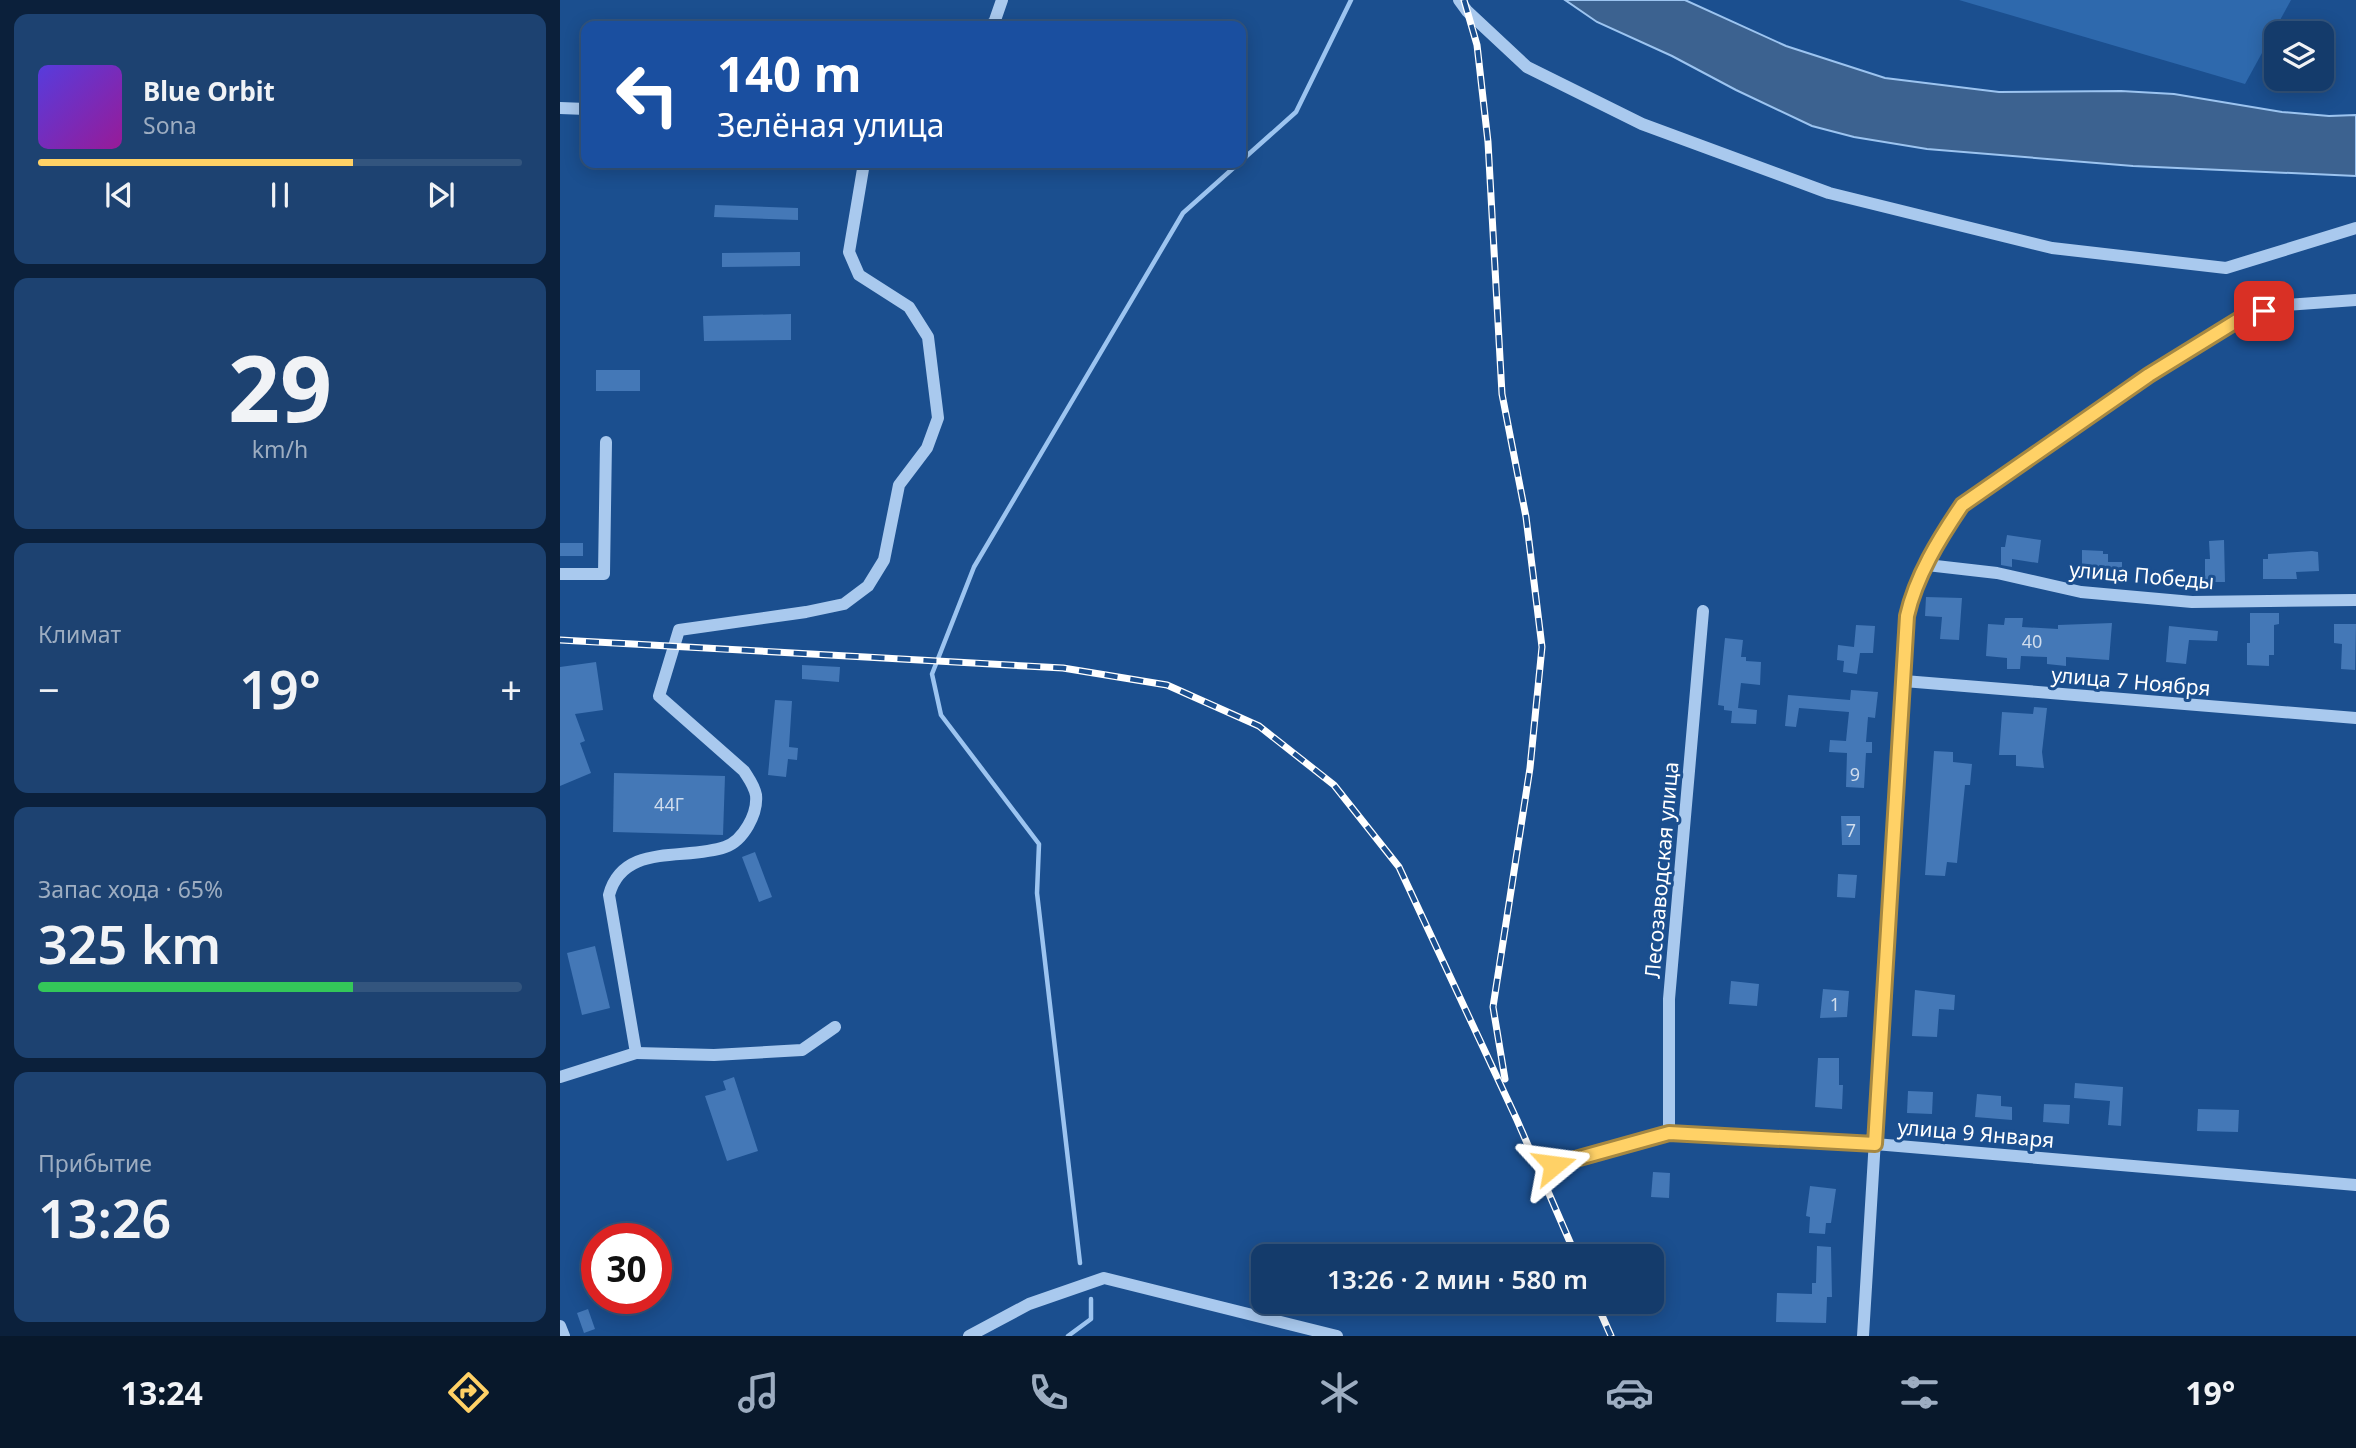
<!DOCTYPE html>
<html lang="ru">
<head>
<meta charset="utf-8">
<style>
  body { margin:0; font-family:"Noto Sans",sans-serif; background:#1d4271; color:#f1f3f6; height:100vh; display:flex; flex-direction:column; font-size:26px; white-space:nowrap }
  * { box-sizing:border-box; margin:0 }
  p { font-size:23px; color:#9dadc1 }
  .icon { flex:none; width:38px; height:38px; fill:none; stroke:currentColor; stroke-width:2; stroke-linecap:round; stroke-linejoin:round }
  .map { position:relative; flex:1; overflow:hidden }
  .sheet { display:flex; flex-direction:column; gap:14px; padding:14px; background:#0b203b; width:560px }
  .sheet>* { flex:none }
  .guide { position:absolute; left:21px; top:21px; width:665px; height:147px; border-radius:14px; box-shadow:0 4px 18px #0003,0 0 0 2px #33557e; background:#1a4fa0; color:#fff; overflow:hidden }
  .tools { position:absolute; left:1704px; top:21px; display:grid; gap:14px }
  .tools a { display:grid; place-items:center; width:70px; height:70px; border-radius:14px; background:#143b6b; box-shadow:0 4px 18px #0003,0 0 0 2px #33557e; font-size:35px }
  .speed { position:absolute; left:21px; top:1223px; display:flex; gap:14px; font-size:35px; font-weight:700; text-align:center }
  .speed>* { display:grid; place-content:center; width:91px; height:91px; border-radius:50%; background:#143b6b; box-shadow:0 4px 18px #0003,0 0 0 2px #33557e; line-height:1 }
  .speed .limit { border:10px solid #d22; background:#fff; color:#111 }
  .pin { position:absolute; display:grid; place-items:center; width:60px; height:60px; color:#fff; margin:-30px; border-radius:14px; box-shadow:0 4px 10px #0006 }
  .me { position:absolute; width:77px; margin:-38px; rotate:74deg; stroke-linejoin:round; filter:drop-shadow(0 0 5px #0008) }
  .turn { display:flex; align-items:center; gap:24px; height:147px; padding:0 21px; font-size:32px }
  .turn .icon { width:91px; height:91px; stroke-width:2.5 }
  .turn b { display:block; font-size:49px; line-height:60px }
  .big { font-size:52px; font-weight:600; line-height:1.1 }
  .sheet .card { flex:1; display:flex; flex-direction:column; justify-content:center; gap:10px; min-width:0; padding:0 24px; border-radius:14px; background:#1d4271 }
  .sheet .dial { align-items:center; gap:0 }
  .dial b { font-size:91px; line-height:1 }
  .song { display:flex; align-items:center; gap:21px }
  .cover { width:84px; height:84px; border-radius:10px; background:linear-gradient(135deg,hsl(250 70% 55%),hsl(300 70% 35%)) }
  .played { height:7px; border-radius:4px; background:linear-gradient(90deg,#ffd166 65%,#33557e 65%) }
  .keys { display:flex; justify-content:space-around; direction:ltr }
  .heat { display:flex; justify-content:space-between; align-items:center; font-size:38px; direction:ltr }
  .charge { height:10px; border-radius:5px; background:linear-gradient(90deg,#34c759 65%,#33557e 0) }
  .trip { position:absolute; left:691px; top:1244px; width:413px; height:70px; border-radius:14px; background:#143b6b; box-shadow:0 4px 18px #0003,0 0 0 2px #33557e; font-weight:600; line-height:70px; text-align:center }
  .dock { display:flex; height:112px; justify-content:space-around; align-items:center; background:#08182b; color:#9dadc1 }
  .dock .icon { width:49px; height:49px }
  .dock .on { color:#ffd166 }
  .dock b { font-size:32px; color:#f1f3f6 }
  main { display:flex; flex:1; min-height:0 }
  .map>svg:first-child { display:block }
  .green { fill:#2e69ad }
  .water { fill:#3c6290; stroke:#9cc4f0; stroke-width:2 }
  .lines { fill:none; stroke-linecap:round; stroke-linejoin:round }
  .stream { stroke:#9cc4f0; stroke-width:4.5 }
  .building { fill:#4478b7 }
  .minor { stroke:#a9c9ee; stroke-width:12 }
  .rail-casing { stroke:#fff; stroke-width:7 }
  .rail { stroke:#1b4f8f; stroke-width:4.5; stroke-dasharray:13; stroke-linecap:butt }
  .route-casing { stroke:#a68842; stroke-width:18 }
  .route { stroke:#ffd166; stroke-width:12 }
  .labels { text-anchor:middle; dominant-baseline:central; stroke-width:6; stroke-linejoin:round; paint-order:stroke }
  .number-label { font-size:18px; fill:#d0dded }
  .street-label { font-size:21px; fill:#fff; stroke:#1b4f8f }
</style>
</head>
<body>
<main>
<section class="sheet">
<div class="card">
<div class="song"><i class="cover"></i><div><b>Blue Orbit</b><p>Sona</p></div></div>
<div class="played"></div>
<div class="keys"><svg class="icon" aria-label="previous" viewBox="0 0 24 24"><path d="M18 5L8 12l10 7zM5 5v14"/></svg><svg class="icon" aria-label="pause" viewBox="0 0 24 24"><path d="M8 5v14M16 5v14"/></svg><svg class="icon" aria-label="next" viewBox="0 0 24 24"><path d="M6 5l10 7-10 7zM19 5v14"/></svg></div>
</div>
<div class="card dial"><b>29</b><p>km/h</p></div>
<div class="card"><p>Климат</p>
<div class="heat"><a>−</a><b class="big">19°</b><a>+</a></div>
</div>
<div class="card"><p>Запас хода · 65%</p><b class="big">325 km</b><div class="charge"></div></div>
<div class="card"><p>Прибытие</p><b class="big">13:26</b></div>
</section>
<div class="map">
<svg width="1796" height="1336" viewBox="0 0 1796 1336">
  <rect width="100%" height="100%" fill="#1b4f8f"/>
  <!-- green -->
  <polygon class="green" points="1399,0 1731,0 1685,84"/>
  <!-- water -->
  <polygon class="water" points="1005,0 1125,0 1226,46 1325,78 1439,92 1561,91 1614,94 1722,112 1769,116 1796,115 1796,176 1573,166 1367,149 1294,137 1252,126 1176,90 1112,56 1037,22"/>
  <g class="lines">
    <!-- stream -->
    <g class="stream">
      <polyline points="681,161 736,112 791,0"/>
      <polyline points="520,1263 477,893 479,844 381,715 372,674 414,567 623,213 679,163"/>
      <polyline points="508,1336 531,1319 531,1299"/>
    </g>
  </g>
  <!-- building -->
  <g class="building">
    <polygon points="155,205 238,208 238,220 154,217"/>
    <polygon points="240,252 240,266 162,267 162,253"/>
    <polygon points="231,314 231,340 144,341 143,316"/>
    <rect x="36" y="370" width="44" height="21"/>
    <polygon points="1447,535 1481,540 1478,563 1452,559 1452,567 1441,565 1441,547 1445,547"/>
    <polygon points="1664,540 1665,582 1645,582 1645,559 1650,559 1649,541"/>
    <rect x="0" y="543" width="23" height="13"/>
    <polygon points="1522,550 1543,551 1543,554 1548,554 1548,562 1562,562 1562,576 1522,575"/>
    <polygon points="1752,551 1758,552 1759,571 1736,572 1737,579 1703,579 1703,559 1708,559 1708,554"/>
    <polygon points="1366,597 1402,598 1399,640 1380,639 1382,617 1365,616"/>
    <polygon points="1690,613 1719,613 1719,624 1714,625 1714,655 1709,655 1709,666 1687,665 1687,643 1690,643"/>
    <polygon points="1445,618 1463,618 1462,627 1498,629 1498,625 1552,623 1549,660 1506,657 1506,666 1487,664 1487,657 1461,656 1460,669 1447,669 1447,658 1426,656 1428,624 1444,625"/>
    <polygon points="1774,624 1796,624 1795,670 1781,669 1782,644 1774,643"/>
    <polygon points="1296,625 1315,626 1313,653 1300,653 1297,674 1283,672 1284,661 1277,660 1278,645 1294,647"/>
    <polygon points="1609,626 1658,631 1657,641 1629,640 1626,664 1606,662"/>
    <polygon points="1165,638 1183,640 1181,657 1186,657 1186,661 1201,662 1200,685 1181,683 1178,708 1197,710 1196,724 1171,723 1172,711 1164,710 1164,706 1158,705"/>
    <polygon points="36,662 43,710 15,714 25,741 20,743 31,773 0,786 0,667"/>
    <polygon points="242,665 280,667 279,682 242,679"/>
    <polygon points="1291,690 1318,692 1315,718 1308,717 1306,742 1312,742 1312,753 1306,753 1304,788 1286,787 1287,753 1269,752 1270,740 1286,741 1289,712 1239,708 1236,727 1225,726 1228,695 1290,700"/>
    <polygon points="215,700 232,701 229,747 238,748 237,760 228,759 226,777 208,775"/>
    <polygon points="1474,707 1487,708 1482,752 1484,768 1456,766 1456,755 1439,755 1442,712 1473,714"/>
    <polygon points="1374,751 1393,752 1393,762 1412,764 1410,785 1405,785 1397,863 1387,862 1385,876 1365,875"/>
    <polygon points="54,773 165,776 163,835 53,832"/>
    <polygon points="1281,816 1300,816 1300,845 1282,845"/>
    <polygon points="195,852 212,897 199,902 182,857"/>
    <polygon points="1278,874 1297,875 1295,898 1277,897"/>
    <polygon points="35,946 50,1008 22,1015 7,953"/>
    <polygon points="1171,981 1199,984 1197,1006 1169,1004"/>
    <polygon points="1263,989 1289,991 1287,1017 1260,1018"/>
    <polygon points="1355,990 1395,995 1394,1010 1379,1009 1377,1037 1352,1036"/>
    <polygon points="1258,1058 1279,1058 1279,1085 1283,1085 1282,1109 1255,1107"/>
    <polygon points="174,1077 198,1151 167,1161 145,1096 166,1090 163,1081"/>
    <polygon points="1515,1083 1563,1087 1561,1126 1548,1125 1550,1101 1514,1098"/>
    <polygon points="1348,1091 1373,1092 1372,1114 1347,1113"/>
    <polygon points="1417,1094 1441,1096 1441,1106 1452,1107 1452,1120 1415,1117"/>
    <polygon points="1484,1104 1510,1105 1509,1124 1483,1122"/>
    <polygon points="1638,1109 1679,1110 1678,1132 1637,1131"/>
    <polygon points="1093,1172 1110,1173 1109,1198 1091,1197"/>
    <polygon points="1250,1186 1276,1189 1271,1223 1266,1223 1265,1234 1249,1233 1250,1217 1246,1216"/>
    <polygon points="1257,1246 1271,1247 1272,1297 1267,1297 1266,1323 1216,1322 1217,1293 1252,1294 1252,1283 1256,1283"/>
    <polygon points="28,1309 35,1329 24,1333 17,1313"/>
  </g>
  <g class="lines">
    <!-- minor -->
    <g class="minor">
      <polyline points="899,0 907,11 967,67 1082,124 1269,193 1492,248 1666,268 1796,228"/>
      <polyline points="427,26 434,23 442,0"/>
      <polyline points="0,108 26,109"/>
      <polyline points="1367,565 1437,573 1521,592 1632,602 1796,600"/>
      <polyline points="0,574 44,574 46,442"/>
      <polyline points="1344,681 1796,718"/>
      <polyline points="76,1053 154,1055 242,1050 275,1027"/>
      <path d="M0,1077L76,1053L49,895C63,842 125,861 165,847C183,841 198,814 196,795C194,785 189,779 184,771L99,696L119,630L246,612L284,604L308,586L324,560L339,485L367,448L378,418L368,337L349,307L299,275L289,252L304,163"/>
      <polyline points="1109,1133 1109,999 1143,611"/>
      <polyline points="994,1165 1109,1133 1315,1144 1796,1185"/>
      <polyline points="0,1326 4,1336"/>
      <polyline points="409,1336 469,1304 544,1278 777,1336"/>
      <path d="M1303,1336L1347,616C1356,576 1379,539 1402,505L1589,375L1683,317L1725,305L1796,300"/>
    </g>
    <!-- rail casing -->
    <g class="rail-casing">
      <g id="rail">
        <polyline points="904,0 917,45 928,142 942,394 966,517 982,647 970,768 933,1007 945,1079"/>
        <polyline points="0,640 503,668 607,685 699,726 774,785 839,867 957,1120 1016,1256"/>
        <polyline points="1036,1302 1051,1336"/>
      </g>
    </g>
    <!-- rail -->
    <use href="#rail" class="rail"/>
  </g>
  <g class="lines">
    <!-- route casing -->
    <g class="route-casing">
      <path id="route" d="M994,1165L1109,1133L1315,1144L1347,616C1356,576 1379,539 1402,505L1589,375L1683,317L1704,311"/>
    </g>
    <!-- route -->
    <use href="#route" class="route"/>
  </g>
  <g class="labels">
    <!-- number labels -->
    <g class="number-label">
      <text x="1472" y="641">40</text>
      <text x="1295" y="774">9</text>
      <text x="109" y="804">44Г</text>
      <text x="1291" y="830">7</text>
      <text x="1275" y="1004">1</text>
    </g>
    <!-- street labels -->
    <g class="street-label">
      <text transform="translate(1582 575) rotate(5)">улица Победы</text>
      <text transform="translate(1571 681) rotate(5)">улица 7 Ноября</text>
      <text transform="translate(1101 870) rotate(-85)">Лесозаводская улица</text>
      <text transform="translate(1416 1133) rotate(5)">улица 9 Января</text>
    </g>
  </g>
</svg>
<div class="tools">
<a><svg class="icon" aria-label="layers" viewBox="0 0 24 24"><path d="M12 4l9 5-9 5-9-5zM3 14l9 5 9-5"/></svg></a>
</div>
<div class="speed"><div class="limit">30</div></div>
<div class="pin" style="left:1704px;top:311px;background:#d93025"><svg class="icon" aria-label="arrive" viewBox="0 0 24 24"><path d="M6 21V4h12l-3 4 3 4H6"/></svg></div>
<svg class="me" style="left:994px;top:1165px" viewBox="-20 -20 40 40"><path d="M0-17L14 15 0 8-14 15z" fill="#ffd166" stroke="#fff" stroke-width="4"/></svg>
<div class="trip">13:26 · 2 мин · 580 m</div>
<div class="guide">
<div class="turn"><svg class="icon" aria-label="left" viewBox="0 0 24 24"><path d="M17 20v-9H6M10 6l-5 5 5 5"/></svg><div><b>140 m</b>Зелёная улица</div></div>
</div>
</div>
</main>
<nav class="dock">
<b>13:24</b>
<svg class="icon on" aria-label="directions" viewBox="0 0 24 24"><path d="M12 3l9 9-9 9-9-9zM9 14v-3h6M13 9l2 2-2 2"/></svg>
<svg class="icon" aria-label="music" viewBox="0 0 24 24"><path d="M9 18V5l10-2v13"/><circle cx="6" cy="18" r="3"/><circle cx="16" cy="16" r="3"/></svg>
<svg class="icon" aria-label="phone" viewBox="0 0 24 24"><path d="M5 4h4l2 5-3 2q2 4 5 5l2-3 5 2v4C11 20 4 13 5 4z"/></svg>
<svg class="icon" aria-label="climate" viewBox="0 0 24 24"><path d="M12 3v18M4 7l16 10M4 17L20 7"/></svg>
<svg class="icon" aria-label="car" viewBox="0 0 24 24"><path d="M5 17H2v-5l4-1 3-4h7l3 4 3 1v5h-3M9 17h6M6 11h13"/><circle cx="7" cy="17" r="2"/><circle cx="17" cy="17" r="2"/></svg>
<svg class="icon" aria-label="filters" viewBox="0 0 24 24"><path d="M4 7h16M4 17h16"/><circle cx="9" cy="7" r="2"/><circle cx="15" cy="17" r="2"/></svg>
<b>19°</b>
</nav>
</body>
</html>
